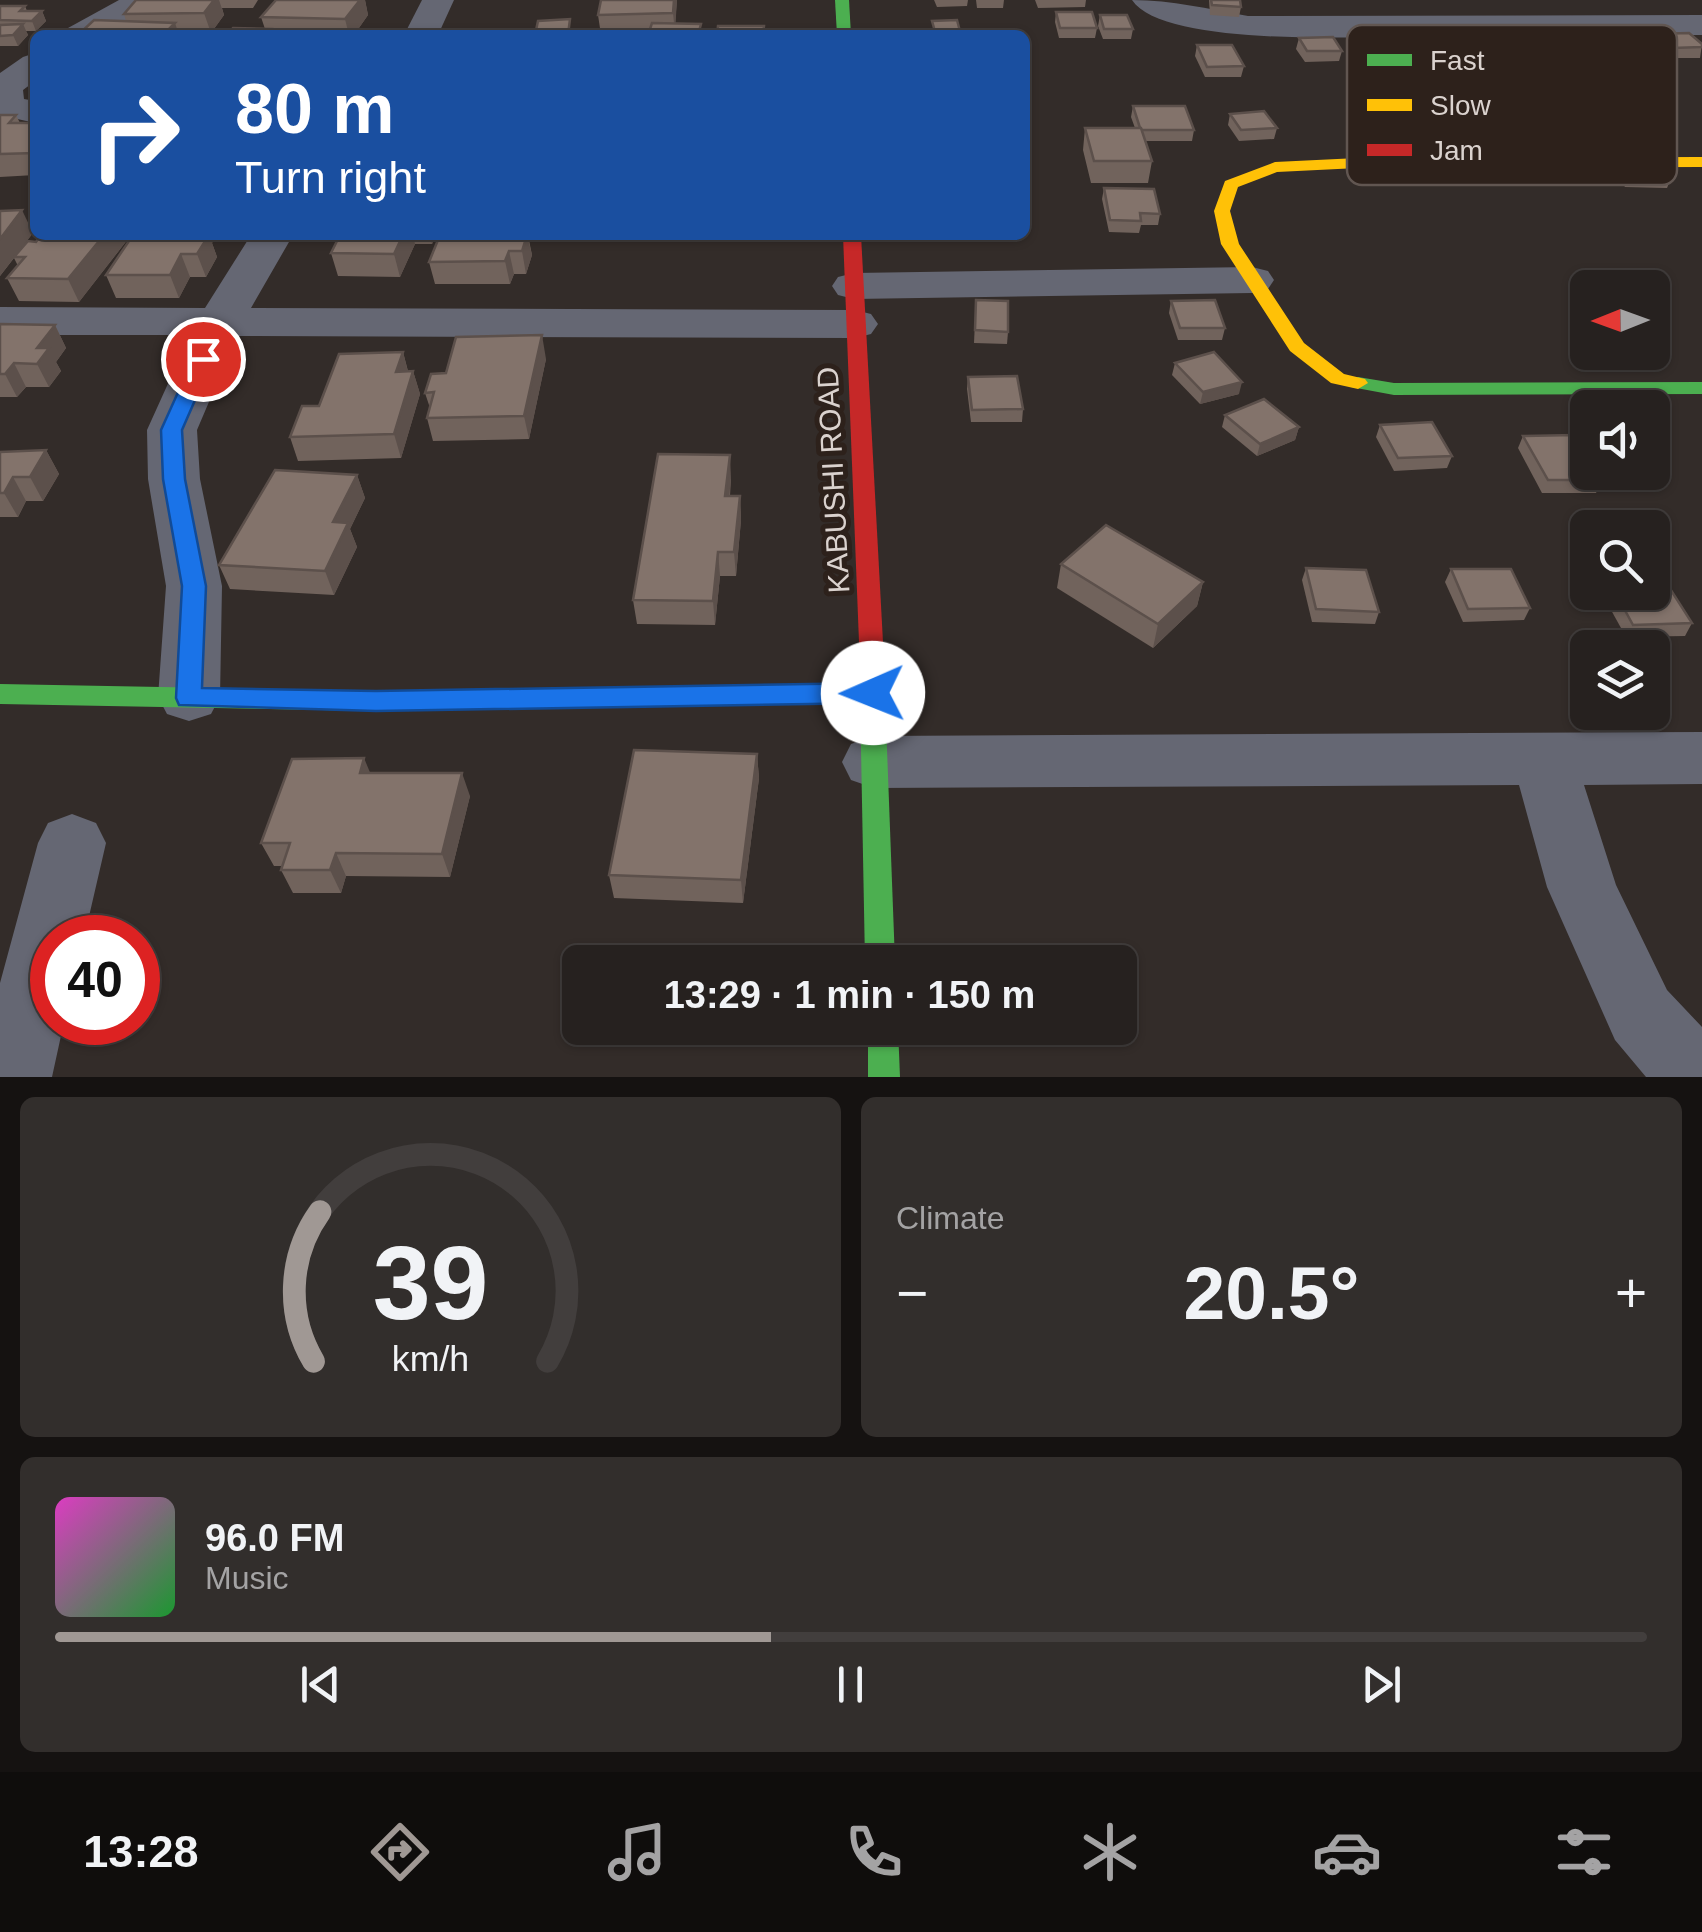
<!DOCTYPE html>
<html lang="en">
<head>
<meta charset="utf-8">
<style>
  body { margin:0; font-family:Arial,sans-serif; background:#322e2c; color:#f1f3f6; height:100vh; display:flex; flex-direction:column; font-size:38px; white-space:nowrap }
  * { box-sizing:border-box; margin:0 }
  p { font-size:32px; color:#a4a3a4 }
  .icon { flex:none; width:55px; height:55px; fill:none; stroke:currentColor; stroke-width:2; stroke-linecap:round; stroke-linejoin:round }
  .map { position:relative; height:1077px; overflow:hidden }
  .drawer { display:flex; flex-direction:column; gap:20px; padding:20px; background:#151211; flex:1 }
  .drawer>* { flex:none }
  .guide { position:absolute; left:30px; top:30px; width:1000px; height:210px; border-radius:15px; box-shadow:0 2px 8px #0004,0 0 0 2px #423e3d; background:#1a4fa0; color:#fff; overflow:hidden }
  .needle { width:65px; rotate:269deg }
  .buttons { position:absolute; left:1570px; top:270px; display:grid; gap:20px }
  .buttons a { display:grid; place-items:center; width:100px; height:100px; border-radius:15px; background:#26211f; box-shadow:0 2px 8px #0004,0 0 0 2px #423e3d; font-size:50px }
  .speed { position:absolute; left:30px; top:915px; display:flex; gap:20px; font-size:50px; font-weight:700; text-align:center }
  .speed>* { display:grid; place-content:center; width:130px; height:130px; border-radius:50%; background:#26211f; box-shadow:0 2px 8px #0004,0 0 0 2px #423e3d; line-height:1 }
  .speed .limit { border:15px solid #d22; background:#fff; color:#111 }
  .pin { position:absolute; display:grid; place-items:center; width:85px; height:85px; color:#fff; margin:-42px; border:5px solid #fff; border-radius:50%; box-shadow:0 2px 10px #0007 }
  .me { position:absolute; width:110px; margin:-55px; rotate:269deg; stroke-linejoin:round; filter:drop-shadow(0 0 8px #0008) }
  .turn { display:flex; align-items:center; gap:35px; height:210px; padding:0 40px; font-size:45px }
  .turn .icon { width:130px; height:130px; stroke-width:2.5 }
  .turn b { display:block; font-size:70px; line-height:85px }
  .big { font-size:75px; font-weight:700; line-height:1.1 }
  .drawer .widget { flex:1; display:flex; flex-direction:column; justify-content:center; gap:15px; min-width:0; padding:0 35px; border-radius:15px; background:#322e2c }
  .drawer .dial { align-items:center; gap:0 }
  .dial svg { height:260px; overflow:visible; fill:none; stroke:#423e3d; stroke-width:7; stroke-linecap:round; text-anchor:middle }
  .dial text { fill:#f1f3f6; stroke:none }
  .song { display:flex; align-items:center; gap:30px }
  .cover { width:120px; height:120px; border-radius:15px; background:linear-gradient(135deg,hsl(310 70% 55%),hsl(130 70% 35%)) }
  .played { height:10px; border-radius:5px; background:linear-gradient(90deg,#a09894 45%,#423e3d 45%) }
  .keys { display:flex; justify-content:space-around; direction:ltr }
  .heat { display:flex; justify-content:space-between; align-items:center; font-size:55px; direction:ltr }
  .drawer .tiles { flex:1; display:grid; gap:20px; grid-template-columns:1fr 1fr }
  .widget:last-child { grid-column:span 2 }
  .trip { position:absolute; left:562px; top:945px; width:575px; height:100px; border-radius:15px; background:#26211f; box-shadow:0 2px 8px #0004,0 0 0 2px #423e3d; font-weight:700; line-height:100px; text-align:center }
  .tab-bar { display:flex; height:160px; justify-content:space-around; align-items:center; background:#0f0d0c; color:#a4a3a4 }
  .tab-bar .icon { width:70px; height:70px }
  .tab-bar .current { color:#a09894 }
  .tab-bar b { font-size:45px; color:#f1f3f6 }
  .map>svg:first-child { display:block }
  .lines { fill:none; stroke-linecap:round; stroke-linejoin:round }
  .street { fill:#656773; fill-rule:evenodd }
  .fast { fill:#4caf50; fill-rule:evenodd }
  .slow { fill:#ffc107; fill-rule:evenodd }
  .jam { fill:#c62828; fill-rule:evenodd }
  .wall { fill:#71635c }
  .shaded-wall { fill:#5c504b }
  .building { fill:#83736b; stroke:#5c504b; stroke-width:2.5 }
  .route { fill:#1a73e8; stroke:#114b97; stroke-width:2.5 }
  .labels { text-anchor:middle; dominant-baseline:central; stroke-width:10; stroke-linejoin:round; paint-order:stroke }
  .street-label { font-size:30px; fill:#dad2ce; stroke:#2d211b }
  .key { fill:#2d211b; stroke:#615651; stroke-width:2.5 }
  .key-label { font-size:28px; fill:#dad2ce }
</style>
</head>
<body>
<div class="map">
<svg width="1702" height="1077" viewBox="0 0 1702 1077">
  <rect width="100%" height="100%" fill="#332c29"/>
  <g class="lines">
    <!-- street -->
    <g class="street">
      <polygon points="119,0 159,0 155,7 105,35 63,35 68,28"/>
      <polygon points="422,0 454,0 438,35 404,35"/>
      <path d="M1132,0C1173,0 1207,9 1248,16L1702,15V35L1465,36L1538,161L1532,169L1518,173L1504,169L1498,161L1431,36C1372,36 1165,49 1132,0Z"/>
      <polygon points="35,53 35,81 23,90 24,99 35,101 35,123 0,115 0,73 23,57"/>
      <polygon points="251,235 293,235 251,308 855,310 871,314 878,324 871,334 855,338 237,336 197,430 200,479 222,586 220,697 211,714 189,721 167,714 158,697 166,586 148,479 147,430 190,335 0,335 0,307 205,308"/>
      <polygon points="1252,267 1268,271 1274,280 1268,289 1252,293 854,299 838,295 832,286 838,277 854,273"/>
      <polygon points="1702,732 1702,784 1584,785 1616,885 1667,990 1702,1027 1702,1077 1646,1077 1615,1040 1547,887 1519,785 874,788 851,780 842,762 851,744 874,736"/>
      <polygon points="72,814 96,823 106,843 84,938 52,938 52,1022 64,1022 52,1077 0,1077 0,983 38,843 48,823"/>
    </g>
    <!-- fast -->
    <g class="fast">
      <polygon points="835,0 849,0 851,35 837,35"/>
      <polygon points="1358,377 1394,383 1702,382 1702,394 1394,395 1351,387 1348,383"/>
      <polygon points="871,633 880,636 883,642 895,962 865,962 859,642 862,636"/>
      <polygon points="0,684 375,691 498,689 507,692 511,699 507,706 498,709 375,711 0,704"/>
      <polygon points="868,1028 898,1028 900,1077 868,1077"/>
    </g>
    <!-- slow -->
    <g class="slow">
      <polygon points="1702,157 1702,167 1358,168 1277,172 1238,187 1230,211 1239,244 1304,343 1344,374 1365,379 1368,383 1358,389 1331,383 1290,351 1221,244 1214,211 1225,181 1275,162 1358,158"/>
      <polygon points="873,683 882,686 886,693 882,700 873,703 498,709 489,706 485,699 489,692 498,689"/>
    </g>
    <!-- jam -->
    <polygon class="jam" points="843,235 861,235 883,642 880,648 862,648 859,642"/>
  </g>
  <!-- wall -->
  <g class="wall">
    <polygon points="136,0 258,0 253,8 222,8 224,15 211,33 178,33 126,21 124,14"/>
    <polygon points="276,0 365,0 368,15 354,35 227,35 265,29 261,17"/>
    <polygon points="601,0 677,0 675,23 701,35 601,35 598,15"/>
    <polygon points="934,0 968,0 967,6 937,7"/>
    <polygon points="976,0 1004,0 1003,8 977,8"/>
    <polygon points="1035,0 1086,0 1085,7 1038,8"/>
    <polygon points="1209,0 1240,0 1241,7 1239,17 1210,15"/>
    <polygon points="0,6 25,6 27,11 42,11 46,21 36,31 26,31 28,35 18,46 0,46"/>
    <polygon points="1056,12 1097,28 1095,38 1059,38 1055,22"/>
    <polygon points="1100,15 1133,29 1131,39 1103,39 1098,26"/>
    <polygon points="1656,34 1702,44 1700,58 1667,58 1652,44"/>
    <polygon points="1299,38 1342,51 1339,61 1305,62 1296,49"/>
    <polygon points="1373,38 1423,55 1420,66 1383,67 1370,49"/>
    <polygon points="1559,42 1607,54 1602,65 1565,65 1555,53"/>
    <polygon points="1197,45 1244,66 1241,77 1205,77 1195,56"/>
    <polygon points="1422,105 1472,118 1468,130 1431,131 1418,116"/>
    <polygon points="1133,106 1194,130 1192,141 1145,141 1152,161 1148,183 1091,183 1083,150 1085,128 1135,128 1131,117"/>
    <polygon points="1623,108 1672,121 1667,132 1631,133 1619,119"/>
    <polygon points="1538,112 1588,124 1584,135 1548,137 1534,123"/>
    <polygon points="1230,114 1277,128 1274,139 1239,141 1228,125"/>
    <polygon points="0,115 16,115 20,123 35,123 35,175 0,177"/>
    <polygon points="1472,156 1518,167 1514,179 1474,178 1468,168"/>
    <polygon points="1619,162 1672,176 1667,188 1625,187 1615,173"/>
    <polygon points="1104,188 1160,214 1158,225 1141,225 1139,233 1109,232 1102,199"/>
    <polygon points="0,211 33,233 20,249 128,239 79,302 19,301 7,278 18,266 14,258 0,276"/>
    <polygon points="340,235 437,235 432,244 415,244 400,277 338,276 331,253"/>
    <polygon points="440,235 528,235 532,255 526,274 514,274 510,284 435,284 429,262"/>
    <polygon points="214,239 212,243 217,257 206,277 190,277 179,298 116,298 106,275"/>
    <polygon points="976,300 1008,332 1007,344 974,343"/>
    <polygon points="1171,301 1225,328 1222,340 1178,340 1169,313"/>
    <polygon points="0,324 55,325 66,348 56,362 61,371 49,387 26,387 17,397 0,397"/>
    <polygon points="403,352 408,371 413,371 420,394 401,458 298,461 290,437 319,406"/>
    <polygon points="546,359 529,439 433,441 427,418 430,408 425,393 446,373"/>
    <polygon points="1175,363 1239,394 1200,404 1172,375"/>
    <polygon points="968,377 1023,409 1022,422 971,422 967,389"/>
    <polygon points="1225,415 1299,427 1295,440 1257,456 1222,427"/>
    <polygon points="1380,425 1452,456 1447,468 1394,471 1376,437"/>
    <polygon points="1523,436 1602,480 1596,493 1542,493 1518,448"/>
    <polygon points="46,450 59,474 43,501 26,501 18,517 0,517 0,452"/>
    <polygon points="357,475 365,498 350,529 357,547 334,595 230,589 219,565"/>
    <polygon points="731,478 730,496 740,496 741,520 736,576 720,576 715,625 637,624 633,600"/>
    <polygon points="1061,564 1203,582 1197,606 1153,648 1057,588"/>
    <polygon points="1306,568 1379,612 1375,624 1312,622 1302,580"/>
    <polygon points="1451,569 1530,608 1524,620 1463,622 1445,582"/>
    <polygon points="1601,592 1652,592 1692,623 1685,636 1626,637"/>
    <polygon points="757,754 759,778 743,903 614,898 609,875"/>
    <polygon points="370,773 470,796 450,877 346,876 341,893 293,893 281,870 283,866 274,866 261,843"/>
  </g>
  <!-- shaded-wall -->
  <g class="shaded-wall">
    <polygon points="214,0 219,0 224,15 211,33 204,13"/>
    <polygon points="360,0 365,0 368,15 354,35 349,35 345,19"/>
    <polygon points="674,0 677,0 675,33 673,13"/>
    <polygon points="42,11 46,21 36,31 32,21"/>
    <polygon points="175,23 179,35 163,35"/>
    <polygon points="23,24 28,35 18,46 13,35"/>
    <polygon points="22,210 33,233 0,276 0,239"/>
    <polygon points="104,235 126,235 128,239 79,302 68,279"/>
    <polygon points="195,235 213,235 214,239 212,243 217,257 206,277 197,254"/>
    <polygon points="403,235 413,235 415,244 400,277 394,254"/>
    <polygon points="430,235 437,235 432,244"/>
    <polygon points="527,235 532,255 526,274 522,251"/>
    <polygon points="509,251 514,274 510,284 505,261"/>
    <polygon points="181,254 190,277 179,298 170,275"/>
    <polygon points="55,325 66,348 56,362 61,371 49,387 37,364 37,348"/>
    <polygon points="542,335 546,359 529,439 524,416"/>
    <polygon points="403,352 409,376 396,372"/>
    <polygon points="14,363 26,387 17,397 5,374"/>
    <polygon points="413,371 420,394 401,458 394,434"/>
    <polygon points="1242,382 1239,394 1200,404 1203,392"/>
    <polygon points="1299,427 1295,440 1257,456 1260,444"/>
    <polygon points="46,450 59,474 43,501 30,477"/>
    <polygon points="730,455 731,478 727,519 725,496"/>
    <polygon points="357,475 365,498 350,529 357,547 334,595 325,571 333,522"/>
    <polygon points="13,477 26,501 18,517 4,493"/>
    <polygon points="740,496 741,520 736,576 734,552"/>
    <polygon points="718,552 720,576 715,625 713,601"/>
    <polygon points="1203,582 1197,606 1153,648 1158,624"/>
    <polygon points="757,754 759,778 743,903 741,880"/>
    <polygon points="364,758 374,782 360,773"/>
    <polygon points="462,773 470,796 450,877 442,854"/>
    <polygon points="336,853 346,876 341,893 330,870"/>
  </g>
  <!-- building -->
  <g class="building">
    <polygon points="136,0 214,0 204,13 124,14"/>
    <polygon points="276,0 360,0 345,19 261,17"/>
    <polygon points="601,0 674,0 673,13 598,15"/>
    <polygon points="1211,0 1240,0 1241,7 1212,5"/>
    <polygon points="0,6 25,6 20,11 42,11 32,21 0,20"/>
    <polygon points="1056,12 1092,12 1097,28 1060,28"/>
    <polygon points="1100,15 1127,15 1133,29 1104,29"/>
    <polygon points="570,19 568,35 535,35 538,21"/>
    <polygon points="94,20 175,23 163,35 78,35"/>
    <polygon points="957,20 961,35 936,35 932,21"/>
    <polygon points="652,23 701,24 698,35 605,35 606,32 649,32"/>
    <polygon points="23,24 13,35 0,36 0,25"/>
    <polygon points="718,26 764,26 763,35 717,35"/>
    <polygon points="233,28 271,29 266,35 227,35"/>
    <polygon points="1689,33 1702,44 1702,47 1672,48 1656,34"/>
    <polygon points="1333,37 1342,51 1307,51 1299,38"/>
    <polygon points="1197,45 1232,45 1244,66 1207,67"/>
    <polygon points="1133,106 1185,106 1194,130 1142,130 1140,128"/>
    <polygon points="1264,111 1277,128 1241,130 1230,114"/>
    <polygon points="0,115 16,115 9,123 35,123 35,153 0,154"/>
    <polygon points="1085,128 1141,128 1152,161 1094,161"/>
    <polygon points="1104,188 1154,189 1160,214 1140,213 1141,221 1110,220"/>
    <polygon points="22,210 0,239 0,211"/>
    <polygon points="41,235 104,235 68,279 7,278 25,257 14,257 28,241 36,242"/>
    <polygon points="133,235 209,235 197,254 181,254 170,275 106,275"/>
    <polygon points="340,235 403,235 394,254 331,253"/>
    <polygon points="440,235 527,235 522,251 509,251 505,261 429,262"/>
    <polygon points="976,300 1008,301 1008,332 975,330"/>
    <polygon points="1215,300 1225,328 1180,328 1171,301"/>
    <polygon points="0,324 55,325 37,348 49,348 37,364 14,363 5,374 0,374"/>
    <polygon points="542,335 524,416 427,418 434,392 425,393 431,374 446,373 456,337"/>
    <polygon points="403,352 396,372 413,371 394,434 290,437 302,406 319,406 339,354"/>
    <polygon points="1214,352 1242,382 1203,392 1175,363"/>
    <polygon points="1017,376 1023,409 972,410 968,377"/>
    <polygon points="1264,399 1299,427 1260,444 1225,415"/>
    <polygon points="1432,422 1452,456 1398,458 1380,425"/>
    <polygon points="1575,435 1588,456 1588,472 1597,472 1602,480 1548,480 1523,436"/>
    <polygon points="46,450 30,477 13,477 4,493 0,493 0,452"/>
    <polygon points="658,454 730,455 725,496 740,496 734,552 718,552 713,601 633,600"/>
    <polygon points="275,470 357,475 333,522 348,523 325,571 219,565"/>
    <polygon points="1106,525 1203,582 1158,624 1061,564"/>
    <polygon points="1306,568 1366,570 1379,612 1316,609"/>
    <polygon points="1451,569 1511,569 1530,608 1468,609"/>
    <polygon points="1652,573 1660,573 1692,623 1633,625 1615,592 1652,592"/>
    <polygon points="634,750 757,754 741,880 609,875"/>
    <polygon points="364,758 360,773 462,773 442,854 336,853 330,870 281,870 290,843 261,843 292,759"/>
  </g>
  <!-- route -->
  <polygon class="route" points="203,353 213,359 182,430 185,479 206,586 202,688 376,691 873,683 882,686 886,693 882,700 873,703 376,711 179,705 176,698 182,586 163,479 161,430 193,359"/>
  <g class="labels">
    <!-- street labels -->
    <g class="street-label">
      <text transform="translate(833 480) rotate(-93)">KABUSHI ROAD</text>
    </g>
  </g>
  <!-- legend -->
  <rect x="1347" y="25" width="330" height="160" rx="15" class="key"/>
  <rect x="1367" y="54" width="45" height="12" fill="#4caf50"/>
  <rect x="1367" y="99" width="45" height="12" fill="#ffc107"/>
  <rect x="1367" y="144" width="45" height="12" fill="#c62828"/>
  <g class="key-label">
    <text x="1430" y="70">Fast</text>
    <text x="1430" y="115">Slow</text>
    <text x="1430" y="160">Jam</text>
  </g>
</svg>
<div class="buttons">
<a><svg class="needle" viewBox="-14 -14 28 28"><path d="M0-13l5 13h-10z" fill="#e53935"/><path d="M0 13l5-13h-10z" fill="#a4a3a4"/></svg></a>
<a><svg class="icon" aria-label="sound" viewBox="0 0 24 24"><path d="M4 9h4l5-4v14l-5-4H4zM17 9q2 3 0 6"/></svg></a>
<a><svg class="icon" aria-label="search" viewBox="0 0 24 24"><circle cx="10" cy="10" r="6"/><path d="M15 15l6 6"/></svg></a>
<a><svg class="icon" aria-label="layers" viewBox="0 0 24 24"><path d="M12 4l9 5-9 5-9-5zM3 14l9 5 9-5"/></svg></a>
</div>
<div class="speed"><div class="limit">40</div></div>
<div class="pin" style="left:203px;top:359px;background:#d93025"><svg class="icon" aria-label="arrive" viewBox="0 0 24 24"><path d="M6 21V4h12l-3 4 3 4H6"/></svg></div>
<svg class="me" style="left:873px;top:693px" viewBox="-20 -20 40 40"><circle r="19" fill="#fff"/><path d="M0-13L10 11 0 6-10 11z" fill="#1a73e8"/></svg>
<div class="trip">13:29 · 1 min · 150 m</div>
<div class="guide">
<div class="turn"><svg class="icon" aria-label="right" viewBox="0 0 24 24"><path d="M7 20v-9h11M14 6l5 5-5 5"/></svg><div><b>80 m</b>Turn right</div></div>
</div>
</div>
<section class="drawer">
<div class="tiles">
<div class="widget dial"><svg viewBox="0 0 100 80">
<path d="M14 69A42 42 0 1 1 86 69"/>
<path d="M14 69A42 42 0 0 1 16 23" stroke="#a09894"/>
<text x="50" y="56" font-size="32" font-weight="700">39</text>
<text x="50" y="72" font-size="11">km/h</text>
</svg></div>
<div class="widget"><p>Climate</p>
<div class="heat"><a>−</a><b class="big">20.5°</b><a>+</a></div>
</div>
<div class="widget">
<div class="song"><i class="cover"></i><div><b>96.0 FM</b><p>Music</p></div></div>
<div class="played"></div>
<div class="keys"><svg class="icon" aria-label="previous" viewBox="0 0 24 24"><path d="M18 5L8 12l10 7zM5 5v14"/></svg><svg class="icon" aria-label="pause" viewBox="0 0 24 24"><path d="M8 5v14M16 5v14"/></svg><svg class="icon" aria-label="next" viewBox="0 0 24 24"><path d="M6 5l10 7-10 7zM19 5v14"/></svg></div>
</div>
</div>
</section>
<nav class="tab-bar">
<b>13:28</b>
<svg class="icon current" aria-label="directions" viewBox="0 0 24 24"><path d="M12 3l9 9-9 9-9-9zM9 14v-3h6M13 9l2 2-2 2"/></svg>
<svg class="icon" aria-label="music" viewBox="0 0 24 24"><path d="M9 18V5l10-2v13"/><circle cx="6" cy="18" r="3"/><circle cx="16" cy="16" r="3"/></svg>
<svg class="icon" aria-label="phone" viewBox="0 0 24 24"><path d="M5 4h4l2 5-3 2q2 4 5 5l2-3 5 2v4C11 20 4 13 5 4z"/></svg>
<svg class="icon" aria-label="climate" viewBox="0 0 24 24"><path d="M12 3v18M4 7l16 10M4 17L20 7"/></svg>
<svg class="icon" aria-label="car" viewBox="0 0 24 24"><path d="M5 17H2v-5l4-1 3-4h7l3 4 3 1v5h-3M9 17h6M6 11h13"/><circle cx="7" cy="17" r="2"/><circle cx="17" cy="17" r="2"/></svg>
<svg class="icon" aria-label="filters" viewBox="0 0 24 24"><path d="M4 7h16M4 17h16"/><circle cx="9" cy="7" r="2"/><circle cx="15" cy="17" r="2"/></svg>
</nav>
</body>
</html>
